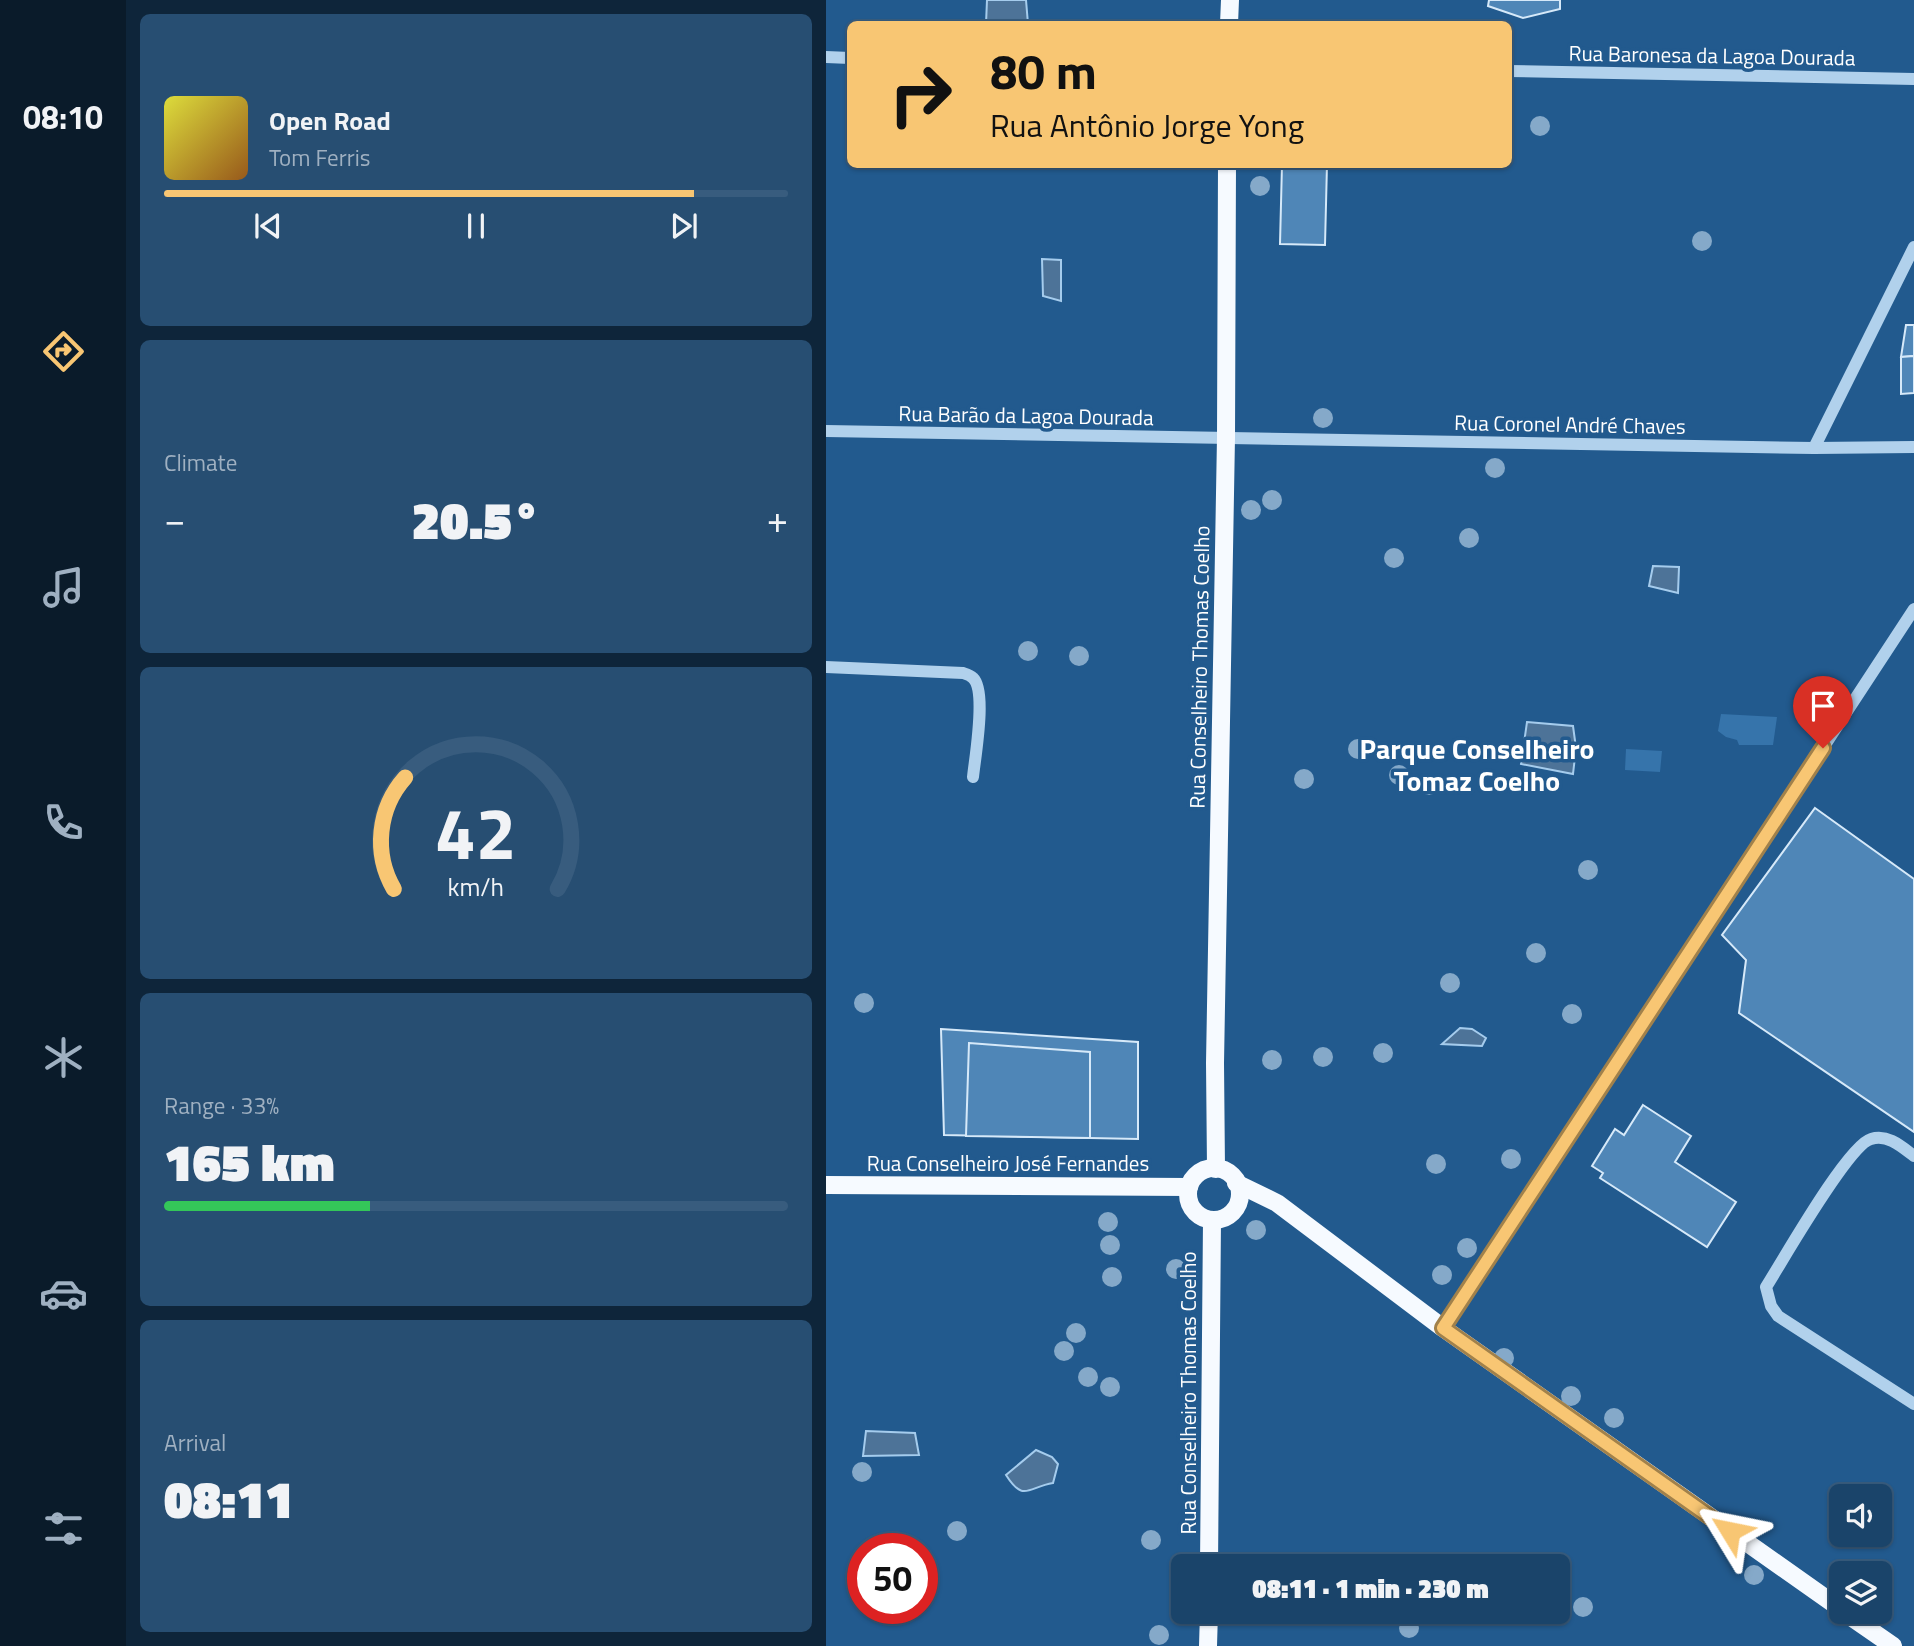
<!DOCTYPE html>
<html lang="en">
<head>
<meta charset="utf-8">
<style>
  body { margin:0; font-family:"Titillium Web",sans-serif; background:#274e72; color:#f1f3f6; height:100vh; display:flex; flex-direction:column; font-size:26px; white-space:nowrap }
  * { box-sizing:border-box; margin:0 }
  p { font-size:23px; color:#9fb0c1 }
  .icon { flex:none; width:38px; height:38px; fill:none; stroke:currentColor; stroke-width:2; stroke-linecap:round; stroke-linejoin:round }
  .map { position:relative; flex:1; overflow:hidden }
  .side { display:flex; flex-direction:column; gap:14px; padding:14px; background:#0e253a; width:700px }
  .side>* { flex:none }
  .guide { position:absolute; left:21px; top:21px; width:665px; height:147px; border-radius:10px; box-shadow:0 2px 5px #0004,0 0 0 2px #385c7e; background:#f8c673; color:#111; overflow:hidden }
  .fabs { position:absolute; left:1003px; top:1484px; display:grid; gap:14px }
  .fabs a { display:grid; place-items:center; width:63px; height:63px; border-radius:10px; background:#1a446a; box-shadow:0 2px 5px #0004,0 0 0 2px #385c7e; font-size:35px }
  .speed { position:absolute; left:21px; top:1533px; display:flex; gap:14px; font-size:35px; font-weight:700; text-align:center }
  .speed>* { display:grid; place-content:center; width:91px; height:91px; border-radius:50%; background:#1a446a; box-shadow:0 2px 5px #0004,0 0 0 2px #385c7e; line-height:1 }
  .speed .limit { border:10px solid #d22; background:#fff; color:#111 }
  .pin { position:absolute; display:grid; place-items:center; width:60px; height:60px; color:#fff; margin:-72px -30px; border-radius:50% 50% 50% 0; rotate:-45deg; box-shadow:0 0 7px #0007 }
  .pin .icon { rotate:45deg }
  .me { position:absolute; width:77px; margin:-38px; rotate:305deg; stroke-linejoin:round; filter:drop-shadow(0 0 5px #0008) }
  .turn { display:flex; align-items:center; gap:24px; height:147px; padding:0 28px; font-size:32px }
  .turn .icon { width:91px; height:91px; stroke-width:2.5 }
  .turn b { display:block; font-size:49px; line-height:60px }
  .big { font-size:52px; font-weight:800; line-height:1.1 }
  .side .tile { flex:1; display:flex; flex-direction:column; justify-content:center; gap:10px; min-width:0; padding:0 24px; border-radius:10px; background:#274e72 }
  .side .dial { align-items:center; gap:0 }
  .dial svg { height:182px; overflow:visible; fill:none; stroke:#385c7e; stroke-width:7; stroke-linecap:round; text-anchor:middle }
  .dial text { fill:#f1f3f6; stroke:none }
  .song { display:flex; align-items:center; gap:21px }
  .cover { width:84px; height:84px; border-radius:10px; background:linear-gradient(135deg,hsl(60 70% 55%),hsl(30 70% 35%)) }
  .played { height:7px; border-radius:4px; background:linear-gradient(90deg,#f8c673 85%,#385c7e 85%) }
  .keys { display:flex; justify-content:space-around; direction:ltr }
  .heat { display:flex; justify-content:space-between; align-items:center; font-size:38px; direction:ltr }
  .charge { height:10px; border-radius:5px; background:linear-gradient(90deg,#34c759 33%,#385c7e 0) }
  .trip { position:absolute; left:345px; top:1554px; width:399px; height:70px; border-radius:10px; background:#1a446a; box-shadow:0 2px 5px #0004,0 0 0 2px #385c7e; font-weight:800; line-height:70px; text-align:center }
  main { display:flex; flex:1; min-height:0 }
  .dock { display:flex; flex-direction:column; width:126px; justify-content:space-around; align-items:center; background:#0a1b2a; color:#9fb0c1 }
  .dock .icon { width:49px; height:49px }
  .dock .selected { color:#f8c673 }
  .dock b { font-size:32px; color:#f1f3f6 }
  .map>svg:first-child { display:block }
  .green { fill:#3674ab }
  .water { fill:#4d7398; stroke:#a5cced; stroke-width:2 }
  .building { fill:#4f86b7; stroke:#d6e9f9; stroke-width:2 }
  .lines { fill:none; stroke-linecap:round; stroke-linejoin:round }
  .minor { stroke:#b1d1ec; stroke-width:12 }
  .major { stroke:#f6faff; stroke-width:18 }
  .tree { fill:#85a9c9 }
  .route-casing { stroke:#a1814b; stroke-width:18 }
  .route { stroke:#f8c673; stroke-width:12 }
  .labels { text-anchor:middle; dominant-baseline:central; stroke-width:7; stroke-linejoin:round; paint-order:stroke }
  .street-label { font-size:21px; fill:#fff; stroke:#225a8e }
  .district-label { font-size:28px; font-weight:bold; fill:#fff; stroke:#225a8e }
</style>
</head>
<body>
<main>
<nav class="dock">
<b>08:10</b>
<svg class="icon selected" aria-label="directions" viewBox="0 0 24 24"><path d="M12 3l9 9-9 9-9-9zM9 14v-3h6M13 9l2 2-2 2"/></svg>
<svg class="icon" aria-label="music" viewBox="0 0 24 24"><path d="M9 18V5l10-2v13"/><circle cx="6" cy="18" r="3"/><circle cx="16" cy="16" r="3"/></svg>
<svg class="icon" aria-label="phone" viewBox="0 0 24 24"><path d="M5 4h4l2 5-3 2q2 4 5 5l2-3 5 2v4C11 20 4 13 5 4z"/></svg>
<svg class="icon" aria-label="climate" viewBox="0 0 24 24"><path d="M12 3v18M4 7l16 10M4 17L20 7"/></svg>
<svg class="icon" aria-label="car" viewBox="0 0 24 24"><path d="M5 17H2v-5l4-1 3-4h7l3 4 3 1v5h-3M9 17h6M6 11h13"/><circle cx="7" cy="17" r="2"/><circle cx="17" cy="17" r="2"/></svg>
<svg class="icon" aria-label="filters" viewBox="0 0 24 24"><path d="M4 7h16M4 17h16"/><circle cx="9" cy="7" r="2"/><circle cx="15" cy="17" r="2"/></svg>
</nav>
<section class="side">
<div class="tile">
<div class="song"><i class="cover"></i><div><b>Open Road</b><p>Tom Ferris</p></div></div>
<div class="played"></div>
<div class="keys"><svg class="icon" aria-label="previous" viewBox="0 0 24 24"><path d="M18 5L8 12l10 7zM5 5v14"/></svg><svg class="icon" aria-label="pause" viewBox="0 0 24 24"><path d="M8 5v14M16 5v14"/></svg><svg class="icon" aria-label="next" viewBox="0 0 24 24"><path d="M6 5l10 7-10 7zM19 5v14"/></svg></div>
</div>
<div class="tile"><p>Climate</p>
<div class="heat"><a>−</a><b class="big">20.5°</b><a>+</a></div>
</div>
<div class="tile dial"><svg viewBox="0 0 100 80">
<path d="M14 69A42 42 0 1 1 86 69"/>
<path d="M14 69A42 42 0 0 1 19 20" stroke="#f8c673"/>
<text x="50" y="56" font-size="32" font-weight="700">42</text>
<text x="50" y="72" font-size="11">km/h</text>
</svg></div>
<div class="tile"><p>Range · 33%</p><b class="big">165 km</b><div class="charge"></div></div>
<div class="tile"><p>Arrival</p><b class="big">08:11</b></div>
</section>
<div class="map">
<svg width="1088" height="1646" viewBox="0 0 1088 1646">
  <rect width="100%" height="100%" fill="#225a8e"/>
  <!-- green -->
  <g class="green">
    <polygon points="895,714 951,717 947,745 913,745 911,740 900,737 892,731"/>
    <polygon points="800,749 836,751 834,772 799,770"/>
  </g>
  <!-- water -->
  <g class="water">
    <polygon points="161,0 200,0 202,24 160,24"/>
    <polygon points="216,259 235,260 235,301 217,296"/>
    <polygon points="827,566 853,567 852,593 823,586"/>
    <polygon points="701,722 747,726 750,748 747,774 695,764"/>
    <polygon points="634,1028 646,1029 660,1038 656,1046 616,1044"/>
    <polygon points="40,1431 89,1433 93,1455 37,1456"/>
    <path d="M210,1450L226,1457L232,1464L227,1483C202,1487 198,1503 180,1475Z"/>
  </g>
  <!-- building -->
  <g class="building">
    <polygon points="663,0 734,0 734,9 697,18 662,6"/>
    <polygon points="456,164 501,164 499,245 454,244"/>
    <polygon points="1080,325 1088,325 1088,356 1075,357"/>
    <polygon points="1088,356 1088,393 1075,394 1075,357"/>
    <polygon points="989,808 1088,879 1088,1132 913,1013 920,960 896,935"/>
    <polygon points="115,1029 312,1042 312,1139 118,1135"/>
    <polygon points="143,1043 264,1052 264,1138 140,1136"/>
    <polygon points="817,1105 865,1136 849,1162 910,1202 881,1247 774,1178 777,1173 766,1166 789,1129 798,1135"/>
  </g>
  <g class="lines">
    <!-- minor -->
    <g class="minor">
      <polyline points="0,57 24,58"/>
      <polyline points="682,71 1088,79"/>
      <polyline points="0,431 988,448 1088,447"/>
      <polyline points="988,448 1088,247"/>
      <path d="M0,667L137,673C140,674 144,675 147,678C161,691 149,757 147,777"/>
      <path d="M1088,1156C1075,1146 1062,1134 1045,1139C1022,1145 956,1262 940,1287L945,1306L952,1316L1088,1404"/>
      <polyline points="617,1328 1088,609"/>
    </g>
    <!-- major -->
    <g class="major">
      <polyline points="403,24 404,0"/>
      <circle cx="388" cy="1194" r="26"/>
      <polyline points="390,1169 389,1063 400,437 401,164"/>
      <polyline points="410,1183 451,1203 617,1328 1015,1609"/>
      <polyline points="0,1185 363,1187"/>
      <polyline points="383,1566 386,1220"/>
      <polyline points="1018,1612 1067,1646"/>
      <polyline points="382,1646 383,1612"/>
    </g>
  </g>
  <!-- trees -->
  <g class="tree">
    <circle cx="714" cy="126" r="10"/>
    <circle cx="434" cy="186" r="10"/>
    <circle cx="876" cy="241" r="10"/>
    <circle cx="497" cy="418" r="10"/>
    <circle cx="669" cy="468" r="10"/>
    <circle cx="446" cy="500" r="10"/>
    <circle cx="425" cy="510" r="10"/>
    <circle cx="643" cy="538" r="10"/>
    <circle cx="568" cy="558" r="10"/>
    <circle cx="202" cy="651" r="10"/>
    <circle cx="253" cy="656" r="10"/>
    <circle cx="532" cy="749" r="10"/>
    <circle cx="573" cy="775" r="10"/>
    <circle cx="478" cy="779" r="10"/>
    <circle cx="603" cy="785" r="10"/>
    <circle cx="762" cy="870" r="10"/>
    <circle cx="710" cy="953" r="10"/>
    <circle cx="624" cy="983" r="10"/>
    <circle cx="38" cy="1003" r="10"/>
    <circle cx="746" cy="1014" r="10"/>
    <circle cx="557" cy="1053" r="10"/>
    <circle cx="497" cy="1057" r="10"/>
    <circle cx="446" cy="1060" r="10"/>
    <circle cx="685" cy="1159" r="10"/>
    <circle cx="610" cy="1164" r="10"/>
    <circle cx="282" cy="1222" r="10"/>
    <circle cx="430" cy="1230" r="10"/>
    <circle cx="284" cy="1245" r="10"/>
    <circle cx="641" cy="1248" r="10"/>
    <circle cx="350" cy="1269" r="10"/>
    <circle cx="616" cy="1275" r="10"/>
    <circle cx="286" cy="1277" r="10"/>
    <circle cx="250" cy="1333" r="10"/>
    <circle cx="238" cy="1351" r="10"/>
    <circle cx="678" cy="1358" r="10"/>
    <circle cx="262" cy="1377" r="10"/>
    <circle cx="284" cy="1387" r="10"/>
    <circle cx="745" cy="1396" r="10"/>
    <circle cx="788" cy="1418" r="10"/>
    <circle cx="36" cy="1472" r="10"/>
    <circle cx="131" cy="1531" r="10"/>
    <circle cx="325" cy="1540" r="10"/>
    <circle cx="928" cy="1575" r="10"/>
    <circle cx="757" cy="1607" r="10"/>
    <circle cx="583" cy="1628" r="10"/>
    <circle cx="333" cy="1635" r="10"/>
  </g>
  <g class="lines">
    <!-- route casing -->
    <g class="route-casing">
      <polyline id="route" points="904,1531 617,1328 997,748"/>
    </g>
    <!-- route -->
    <use href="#route" class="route"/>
  </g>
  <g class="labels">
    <!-- street labels -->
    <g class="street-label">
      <text transform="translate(886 55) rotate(1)">Rua Baronesa da Lagoa Dourada</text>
      <text transform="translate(200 415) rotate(1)">Rua Barão da Lagoa Dourada</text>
      <text transform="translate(744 424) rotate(1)">Rua Coronel André Chaves</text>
      <text transform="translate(373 667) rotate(-89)">Rua Conselheiro Thomas Coelho</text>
      <text x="182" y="1163">Rua Conselheiro José Fernandes</text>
      <text transform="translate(362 1393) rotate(-90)">Rua Conselheiro Thomas Coelho</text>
    </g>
    <!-- district labels -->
    <g class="district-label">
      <text x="651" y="748">Parque Conselheiro<tspan x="651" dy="32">Tomaz Coelho</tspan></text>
    </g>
  </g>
</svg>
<div class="fabs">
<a><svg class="icon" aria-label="sound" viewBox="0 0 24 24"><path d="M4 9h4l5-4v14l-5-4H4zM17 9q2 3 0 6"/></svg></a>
<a><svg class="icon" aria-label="layers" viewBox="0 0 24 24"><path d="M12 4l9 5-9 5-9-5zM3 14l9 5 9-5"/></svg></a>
</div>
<div class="speed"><div class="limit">50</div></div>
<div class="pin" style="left:997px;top:748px;background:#d93025"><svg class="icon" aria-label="arrive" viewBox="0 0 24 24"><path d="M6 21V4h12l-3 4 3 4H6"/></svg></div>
<svg class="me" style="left:904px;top:1531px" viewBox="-20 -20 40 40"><path d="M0-17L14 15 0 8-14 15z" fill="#f8c673" stroke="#fff" stroke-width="4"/></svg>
<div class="trip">08:11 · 1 min · 230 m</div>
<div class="guide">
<div class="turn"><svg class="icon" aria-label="right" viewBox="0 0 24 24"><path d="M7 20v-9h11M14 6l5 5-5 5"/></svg><div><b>80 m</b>Rua Antônio Jorge Yong</div></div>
</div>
</div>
</main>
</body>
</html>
